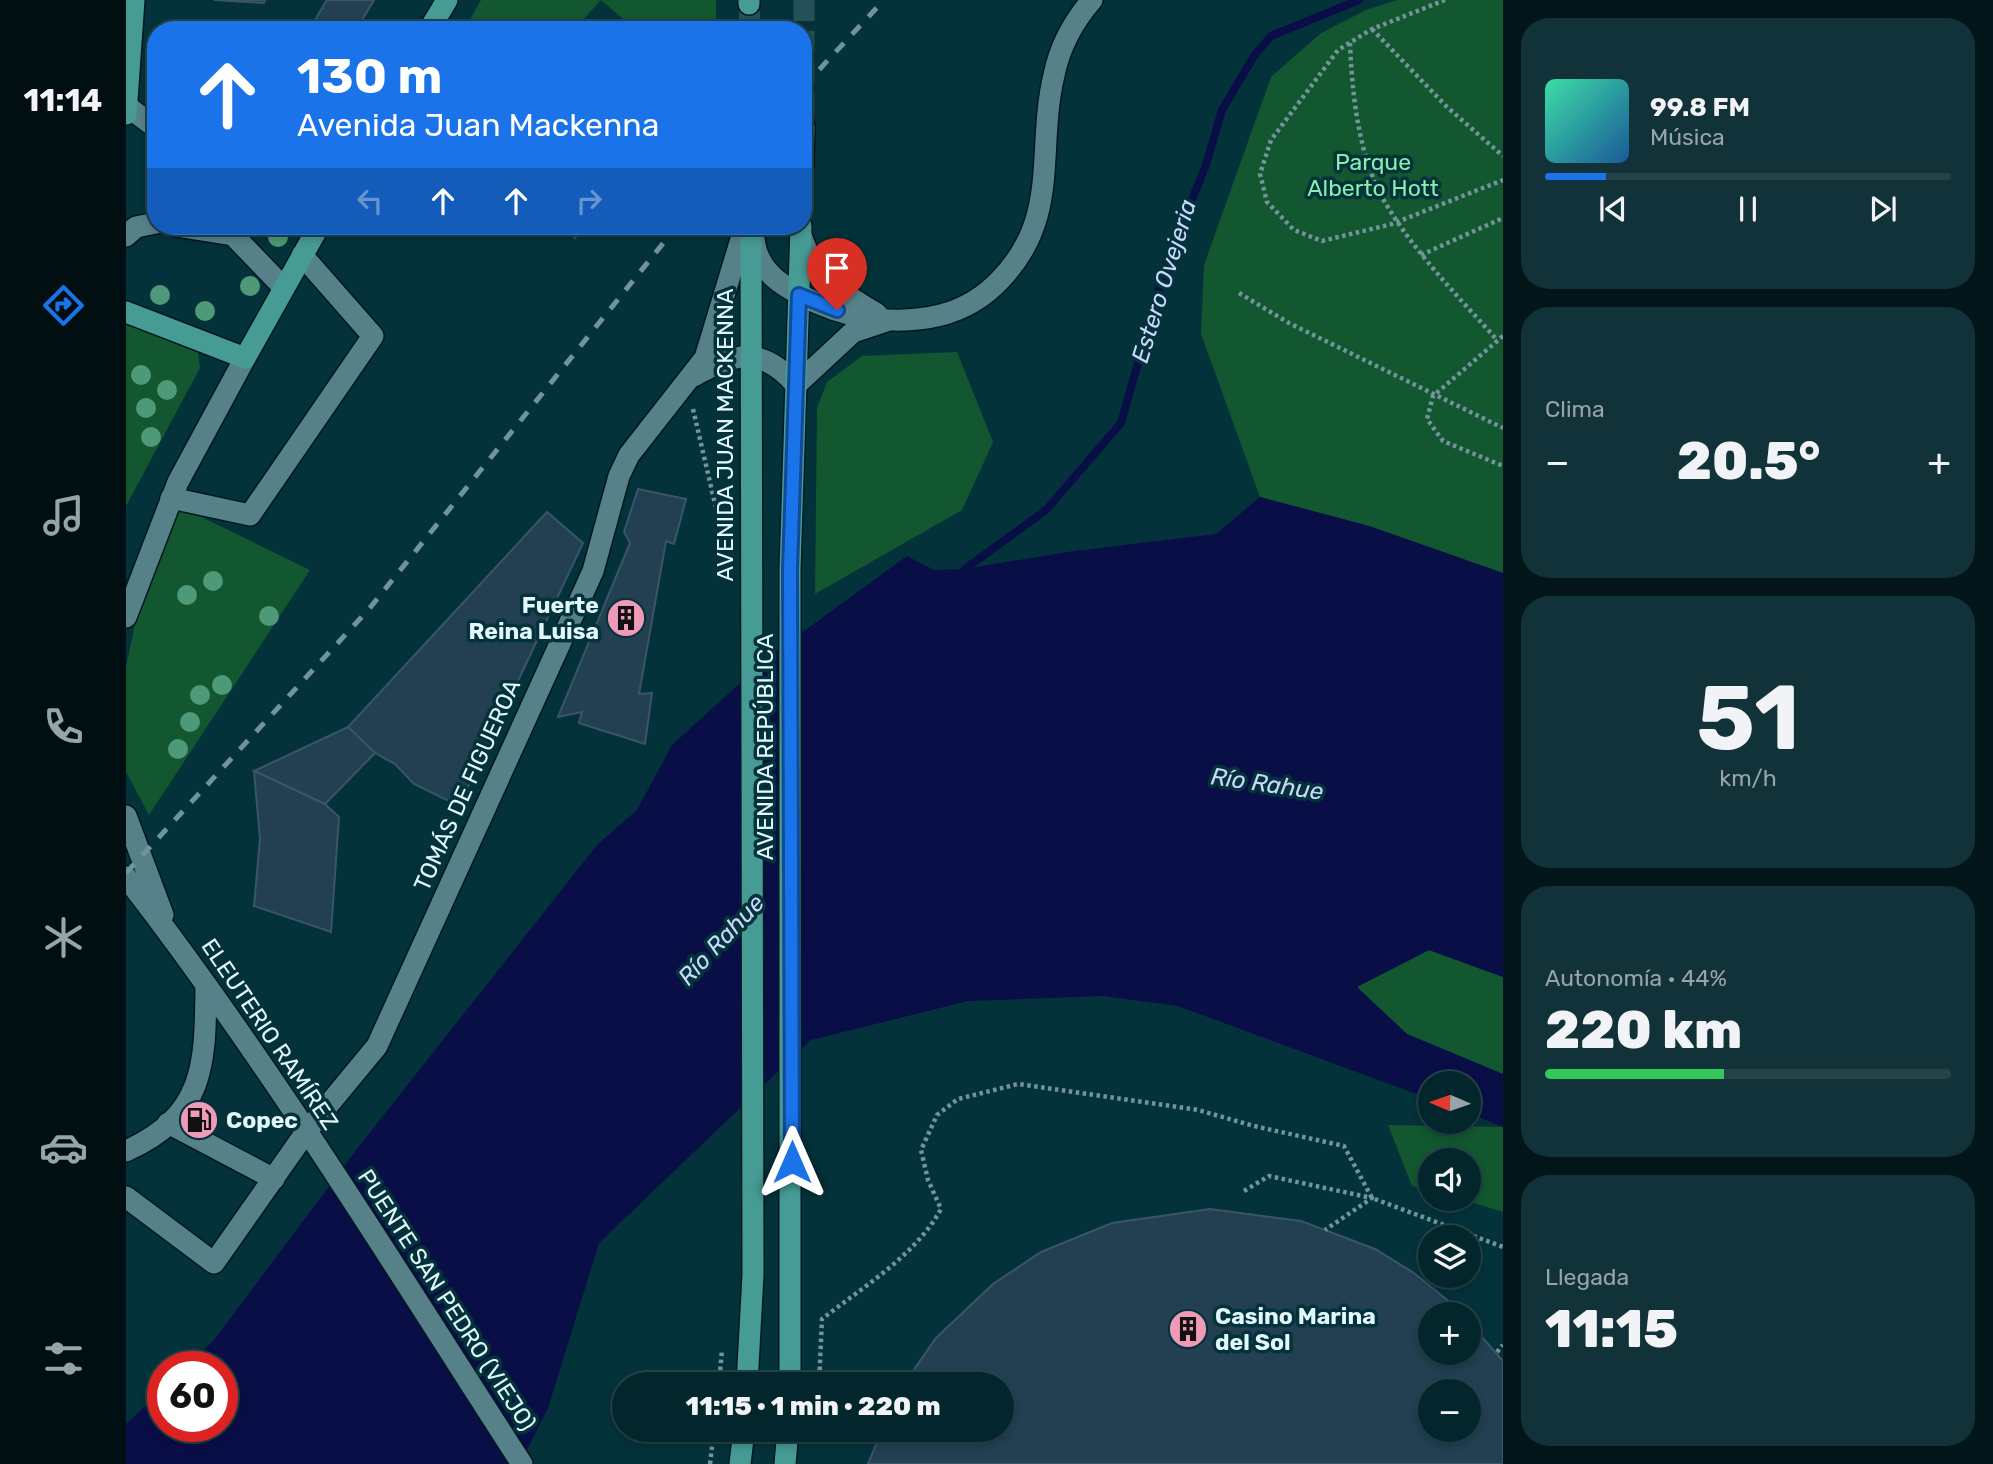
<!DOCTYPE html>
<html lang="es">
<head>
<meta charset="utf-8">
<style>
  body { margin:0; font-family:Rubik,sans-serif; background:#113238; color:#f1f3f6; height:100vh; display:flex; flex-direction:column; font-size:26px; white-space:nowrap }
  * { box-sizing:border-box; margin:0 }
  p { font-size:23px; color:#97a5a9 }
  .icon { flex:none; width:38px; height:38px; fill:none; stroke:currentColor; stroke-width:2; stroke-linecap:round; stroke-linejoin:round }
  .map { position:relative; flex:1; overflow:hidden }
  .panel { display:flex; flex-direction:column; gap:18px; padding:18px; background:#021518; width:490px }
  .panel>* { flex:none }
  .hud { position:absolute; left:21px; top:21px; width:665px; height:214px; border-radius:28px; box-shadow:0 4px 10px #0003,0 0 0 2px #244348; background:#1a73e8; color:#fff; overflow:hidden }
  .needle { width:46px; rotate:272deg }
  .buttons { position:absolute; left:1292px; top:1071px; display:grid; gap:14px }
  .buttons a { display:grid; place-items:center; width:63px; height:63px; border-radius:50%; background:#03262c; box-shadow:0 4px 10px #0003,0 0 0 2px #244348; font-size:35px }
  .speed { position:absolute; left:21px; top:1351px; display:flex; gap:14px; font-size:35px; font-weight:700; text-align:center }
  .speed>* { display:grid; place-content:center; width:91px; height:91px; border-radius:50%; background:#03262c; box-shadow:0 4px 10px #0003,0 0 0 2px #244348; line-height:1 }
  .speed .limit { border:10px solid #d22; background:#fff; color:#111 }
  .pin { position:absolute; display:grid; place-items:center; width:60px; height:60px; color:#fff; margin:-72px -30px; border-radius:50% 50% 50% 0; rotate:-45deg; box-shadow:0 0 7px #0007 }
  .pin .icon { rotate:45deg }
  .me { position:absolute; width:77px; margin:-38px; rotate:0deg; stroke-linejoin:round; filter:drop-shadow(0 0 5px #0008) }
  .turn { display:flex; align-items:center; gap:24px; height:147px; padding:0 35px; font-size:32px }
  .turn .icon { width:91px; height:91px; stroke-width:2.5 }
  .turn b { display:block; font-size:49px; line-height:60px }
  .lanes { display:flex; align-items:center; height:66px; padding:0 35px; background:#0003; justify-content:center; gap:35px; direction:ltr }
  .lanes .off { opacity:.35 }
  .big { font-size:52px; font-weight:800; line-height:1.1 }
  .panel .tile { flex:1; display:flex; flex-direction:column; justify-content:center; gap:10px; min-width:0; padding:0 24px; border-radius:28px; background:#113238 }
  .panel .dial { align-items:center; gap:0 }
  .dial b { font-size:91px; line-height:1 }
  .song { display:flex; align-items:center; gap:21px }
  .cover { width:84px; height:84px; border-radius:10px; background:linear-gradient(135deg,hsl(160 70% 55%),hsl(210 70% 35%)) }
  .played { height:7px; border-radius:4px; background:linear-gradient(90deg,#1a73e8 15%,#244348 15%) }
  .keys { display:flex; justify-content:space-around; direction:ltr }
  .heat { display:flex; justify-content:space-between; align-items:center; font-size:38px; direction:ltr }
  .charge { height:10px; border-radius:5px; background:linear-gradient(90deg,#34c759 44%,#244348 0) }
  .trip { position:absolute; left:486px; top:1372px; width:402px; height:70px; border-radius:35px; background:#03262c; box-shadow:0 4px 10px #0003,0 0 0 2px #244348; font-weight:800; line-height:70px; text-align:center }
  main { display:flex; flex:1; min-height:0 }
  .tab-bar { display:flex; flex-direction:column; width:126px; justify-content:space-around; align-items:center; background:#010f12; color:#97a5a9 }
  .tab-bar .icon { width:49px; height:49px }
  .tab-bar .active { color:#1a73e8 }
  .tab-bar b { font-size:32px; color:#f1f3f6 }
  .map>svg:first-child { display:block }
  .green { fill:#125730 }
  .water { fill:#090e46 }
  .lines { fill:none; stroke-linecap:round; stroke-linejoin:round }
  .stream { stroke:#090e46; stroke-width:8 }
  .building { fill:#233f52; stroke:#39556a; stroke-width:2; fill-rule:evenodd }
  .major-tunnel { stroke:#255057; stroke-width:21; stroke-dasharray:21 10; stroke-linecap:butt }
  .minor-casing { stroke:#00191e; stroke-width:24 }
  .major-casing { stroke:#00191e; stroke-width:24 }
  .path { stroke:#72949a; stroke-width:4.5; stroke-dasharray:3.5 3.5; stroke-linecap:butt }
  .minor { stroke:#578189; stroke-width:21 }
  .major { stroke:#469b95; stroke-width:21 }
  .rail { stroke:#71939a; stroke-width:5; stroke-dasharray:12 12; stroke-linecap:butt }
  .tree { fill:#4e9978 }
  .route-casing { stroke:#114b97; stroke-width:18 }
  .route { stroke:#1a73e8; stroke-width:12 }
  .labels { text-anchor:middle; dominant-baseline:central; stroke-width:7; stroke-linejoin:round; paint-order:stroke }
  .park-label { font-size:23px; fill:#8aeeab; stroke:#04323a }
  .street-label { font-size:23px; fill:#e2f8fd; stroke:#04323a }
  .poi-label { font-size:23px; font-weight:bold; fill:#e2f8fd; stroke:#04323a; text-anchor:start }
  .water-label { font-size:24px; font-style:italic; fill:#cad8fd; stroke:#04323a }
</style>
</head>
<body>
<main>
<nav class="tab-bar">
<b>11:14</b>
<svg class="icon active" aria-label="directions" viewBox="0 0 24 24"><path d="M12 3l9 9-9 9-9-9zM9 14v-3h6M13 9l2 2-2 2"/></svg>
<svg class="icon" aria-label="music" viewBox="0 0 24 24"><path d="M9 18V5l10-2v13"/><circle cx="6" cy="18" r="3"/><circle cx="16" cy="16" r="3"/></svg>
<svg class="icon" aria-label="phone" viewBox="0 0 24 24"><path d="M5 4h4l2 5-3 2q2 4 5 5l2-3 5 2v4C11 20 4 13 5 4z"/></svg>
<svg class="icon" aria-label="climate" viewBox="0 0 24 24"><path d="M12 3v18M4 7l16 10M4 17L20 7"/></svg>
<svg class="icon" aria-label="car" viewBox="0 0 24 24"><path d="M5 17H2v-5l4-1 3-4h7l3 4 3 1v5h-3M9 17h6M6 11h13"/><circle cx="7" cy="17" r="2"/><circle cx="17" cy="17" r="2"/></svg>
<svg class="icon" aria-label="filters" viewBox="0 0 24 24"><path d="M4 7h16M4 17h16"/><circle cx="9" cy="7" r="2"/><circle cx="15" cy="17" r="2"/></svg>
</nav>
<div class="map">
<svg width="1377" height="1464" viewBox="0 0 1377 1464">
  <rect width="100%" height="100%" fill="#04323a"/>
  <!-- green -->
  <g class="green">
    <polygon points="355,0 475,0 448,30 338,30"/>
    <polygon points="475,0 590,0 590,30 510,30"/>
    <polygon points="1271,0 1377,0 1377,573 1243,526 1134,497 1075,334 1078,265 1145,77 1195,33 1240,10"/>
    <polygon points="11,323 71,344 74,368 0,506 0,324"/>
    <polygon points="831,352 867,442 836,510 689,594 691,408 701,382 736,356"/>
    <polygon points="53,506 184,570 23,815 0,772 0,667 14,600"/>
    <polygon points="1303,950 1377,977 1377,1074 1281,1034 1230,987"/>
    <polygon points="1262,1125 1377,1127 1377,1212 1335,1199 1342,1199 1342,1160 1304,1160 1304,1191 1286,1186"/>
  </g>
  <!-- water -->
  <polygon class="water" points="1134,497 1243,526 1377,573 1377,977 1303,950 1231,987 1281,1034 1377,1074 1377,1127 1342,1113 1342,1083 1304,1083 1304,1099 1052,1006 977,996 842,1001 685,1040 473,1243 422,1408 394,1464 0,1464 0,1424 37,1389 37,1426 96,1426 96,1367 60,1367 88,1340 234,1145 471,845 511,810 546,745 645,655 781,556 808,570 838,569 941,552 1090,534"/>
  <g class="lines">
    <!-- stream -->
    <polyline class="stream" points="839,569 920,510 995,423 1040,264 1080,165 1096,110 1128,56 1145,36 1233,0"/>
  </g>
  <!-- building -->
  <g class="building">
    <polygon points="88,0 139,0 138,3"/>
    <polygon points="201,0 248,0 230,30 195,30 186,25"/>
    <polygon points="437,226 460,226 449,238"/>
    <polygon points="512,489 560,499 548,544 540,541 513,694 526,693 519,744 453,723 456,712 432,717 504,543 498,532"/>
    <polygon points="421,512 457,543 333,806 288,784 269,764 249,753 222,727"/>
    <polygon points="222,727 249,753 199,804 128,771"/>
    <polygon points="128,771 199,804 213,817 205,932 128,906 134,839"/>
    <path d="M1084,1209L1175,1221L1249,1249L1288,1273L1331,1308L1337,1314H1304V1353H1342V1321L1377,1361V1464H742L756,1430H877V1384H778L810,1338L867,1284L915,1252L986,1223ZM1304,1391H1342V1430H1304Z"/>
  </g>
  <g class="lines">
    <!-- major-tunnel -->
    <g class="major-tunnel">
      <polyline points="678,0 678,126"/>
      <polyline points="623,4 624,30"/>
    </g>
    <!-- minor casing -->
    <g class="minor-casing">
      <g id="minor">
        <polyline points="1,106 30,128"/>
        <polyline points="50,226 107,235 158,288"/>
        <path d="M675,235C688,277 715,292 751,314"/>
        <polyline points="0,236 10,227 30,223"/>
        <path d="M628,238C631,274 661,289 691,303C729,320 775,325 815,315C838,309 858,297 874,280C935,217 910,151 928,75C934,46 947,22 966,0"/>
        <path d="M568,376C610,352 636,346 670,385L727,332L760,321"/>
        <polyline points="45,498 124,515 247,336 176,255"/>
        <polyline points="0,617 52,482 119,358"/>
        <polyline points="0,816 37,915"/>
        <path d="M0,877C144,1063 268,1266 396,1464"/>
        <polyline points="42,1123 148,1179"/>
        <path d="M0,1151C80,1115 79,1063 80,987"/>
        <polyline points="0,1197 88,1263 180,1132 251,1046 467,571 493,476 503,455 579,358 619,226"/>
      </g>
    </g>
    <!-- major casing -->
    <g class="major-casing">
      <g id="major">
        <polyline points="623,4 623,0"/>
        <polyline points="303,30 321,0"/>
        <polyline points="0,114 8,0"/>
        <polyline points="677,165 678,126"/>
        <polyline points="0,312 119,358 193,226"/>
        <polyline points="621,1384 627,1275 625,226"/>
        <polyline points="664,1384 664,570 675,226"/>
        <polyline points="614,1464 618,1430"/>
        <polyline points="659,1464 662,1430"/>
      </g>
    </g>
    <!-- path -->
    <g class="path">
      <polyline points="1319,0 1246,29 1212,50 1145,140 1134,174 1141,202 1168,230 1196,241 1266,224 1377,180"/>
      <polyline points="1246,29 1321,107 1377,156"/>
      <polyline points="601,30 601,17"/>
      <path d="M1224,43C1226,92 1232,154 1257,199C1287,251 1331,295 1371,340"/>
      <polyline points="1295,255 1377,218"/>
      <polyline points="1113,293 1163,323 1377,428"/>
      <polyline points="1377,336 1307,396 1301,419 1317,441 1377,466"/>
      <polyline points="567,409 599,547"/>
      <polyline points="1118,1191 1143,1176 1246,1198 1199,1230"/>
      <polyline points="1371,1352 1377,1345"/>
      <polyline points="593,1384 596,1350"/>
      <path d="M693,1384L696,1319C737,1287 790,1255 815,1209L802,1180L795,1150L811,1115L832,1099L892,1084L1072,1110L1128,1126L1218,1146L1246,1198L1377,1247"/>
      <polyline points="584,1464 588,1430"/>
    </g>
    <!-- minor -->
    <use href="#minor" class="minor"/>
    <!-- major -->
    <use href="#major" class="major"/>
    <!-- rail -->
    <g class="rail">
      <polyline points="677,87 758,0"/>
      <polyline points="0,873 243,609 551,226"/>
    </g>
  </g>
  <!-- trees -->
  <g class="tree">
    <circle cx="152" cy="237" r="10"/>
    <circle cx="124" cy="286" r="10"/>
    <circle cx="34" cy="295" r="10"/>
    <circle cx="79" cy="311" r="10"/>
    <circle cx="15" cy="375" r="10"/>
    <circle cx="41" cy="390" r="10"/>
    <circle cx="20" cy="408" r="10"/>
    <circle cx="25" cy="437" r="10"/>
    <circle cx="87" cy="581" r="10"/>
    <circle cx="61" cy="595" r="10"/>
    <circle cx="143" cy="616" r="10"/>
    <circle cx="96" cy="685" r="10"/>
    <circle cx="74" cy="695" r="10"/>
    <circle cx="64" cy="722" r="10"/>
    <circle cx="52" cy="749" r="10"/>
  </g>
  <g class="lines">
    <!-- route casing -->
    <g class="route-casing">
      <polyline id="route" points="666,1162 664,570 673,295 711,310"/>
    </g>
    <!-- route -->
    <use href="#route" class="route"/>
  </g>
  <!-- icons -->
  <defs>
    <g id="building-disc" transform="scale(2.0125)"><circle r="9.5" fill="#ef9ab8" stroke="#04323a"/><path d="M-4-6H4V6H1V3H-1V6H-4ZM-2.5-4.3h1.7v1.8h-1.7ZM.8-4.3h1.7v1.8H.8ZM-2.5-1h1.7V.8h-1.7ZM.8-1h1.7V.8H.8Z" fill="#111"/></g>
    <g id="fuel-disc" transform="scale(2.0125)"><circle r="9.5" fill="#ef9ab8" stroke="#04323a"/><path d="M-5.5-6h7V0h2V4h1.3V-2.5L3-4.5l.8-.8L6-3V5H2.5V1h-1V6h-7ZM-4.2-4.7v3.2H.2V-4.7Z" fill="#111"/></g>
  </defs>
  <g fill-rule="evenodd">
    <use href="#building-disc" x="500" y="618"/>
    <use href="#fuel-disc" x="73" y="1120"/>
    <use href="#building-disc" x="1062" y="1329"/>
  </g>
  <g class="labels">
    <!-- park labels -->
    <g class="park-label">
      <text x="1247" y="162">Parque<tspan x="1247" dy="26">Alberto Hott</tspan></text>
    </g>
    <!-- street labels -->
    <g class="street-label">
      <text transform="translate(599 435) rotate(-90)">AVENIDA JUAN MACKENNA</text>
      <text transform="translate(639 747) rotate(-90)">AVENIDA REPÚBLICA</text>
      <text transform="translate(341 785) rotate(-66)">TOMÁS DE FIGUEROA</text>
      <text transform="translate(144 1034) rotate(56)">ELEUTERIO RAMÍREZ</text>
      <text transform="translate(321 1300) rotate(57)">PUENTE SAN PEDRO (VIEJO)</text>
    </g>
    <!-- poi labels -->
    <g class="poi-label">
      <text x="473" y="605" text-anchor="end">Fuerte<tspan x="473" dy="26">Reina Luisa</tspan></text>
      <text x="100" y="1120">Copec</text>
      <text x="1089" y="1316">Casino Marina<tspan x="1089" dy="26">del Sol</tspan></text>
    </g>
    <!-- water labels -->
    <g class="water-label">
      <text transform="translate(1038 281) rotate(-73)">Estero Ovejeria</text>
      <text transform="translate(1141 784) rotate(8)">Río Rahue</text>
      <text transform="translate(595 940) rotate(-47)">Río Rahue</text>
    </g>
  </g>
</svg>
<div class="buttons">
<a><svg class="needle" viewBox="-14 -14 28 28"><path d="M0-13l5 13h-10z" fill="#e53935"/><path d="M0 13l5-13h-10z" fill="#97a5a9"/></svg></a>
<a><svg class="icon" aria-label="sound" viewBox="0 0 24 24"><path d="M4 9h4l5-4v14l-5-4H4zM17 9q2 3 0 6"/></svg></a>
<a><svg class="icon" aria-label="layers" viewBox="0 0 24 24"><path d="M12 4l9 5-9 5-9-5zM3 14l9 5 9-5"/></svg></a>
<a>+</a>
<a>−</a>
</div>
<div class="speed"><div class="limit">60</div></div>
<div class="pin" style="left:711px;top:310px;background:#d93025"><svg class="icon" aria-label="arrive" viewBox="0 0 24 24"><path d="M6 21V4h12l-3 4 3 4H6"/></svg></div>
<svg class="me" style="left:666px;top:1162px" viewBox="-20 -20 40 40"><path d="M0-17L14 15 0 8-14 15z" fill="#1a73e8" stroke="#fff" stroke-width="4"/></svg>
<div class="trip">11:15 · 1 min · 220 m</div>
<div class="hud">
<div class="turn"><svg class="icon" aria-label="ahead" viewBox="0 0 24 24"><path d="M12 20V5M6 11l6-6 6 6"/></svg><div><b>130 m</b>Avenida Juan Mackenna</div></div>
<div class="lanes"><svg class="icon off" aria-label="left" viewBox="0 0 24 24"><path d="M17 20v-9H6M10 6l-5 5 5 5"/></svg><svg class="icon" aria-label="ahead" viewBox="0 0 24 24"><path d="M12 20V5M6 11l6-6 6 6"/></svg><svg class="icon" aria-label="ahead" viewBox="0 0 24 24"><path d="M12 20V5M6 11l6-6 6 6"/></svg><svg class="icon off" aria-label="right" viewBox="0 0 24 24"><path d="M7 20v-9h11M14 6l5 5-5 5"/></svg></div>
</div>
</div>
<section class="panel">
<div class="tile">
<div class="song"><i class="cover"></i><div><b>99.8 FM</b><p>Música</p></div></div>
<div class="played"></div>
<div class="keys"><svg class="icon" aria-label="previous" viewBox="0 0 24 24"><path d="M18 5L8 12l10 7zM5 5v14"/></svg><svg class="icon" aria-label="pause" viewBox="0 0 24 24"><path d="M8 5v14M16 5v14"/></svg><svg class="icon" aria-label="next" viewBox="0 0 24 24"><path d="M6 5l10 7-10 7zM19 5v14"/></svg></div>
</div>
<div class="tile"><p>Clima</p>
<div class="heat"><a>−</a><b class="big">20.5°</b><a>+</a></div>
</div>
<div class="tile dial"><b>51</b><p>km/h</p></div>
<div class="tile"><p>Autonomía · 44%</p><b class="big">220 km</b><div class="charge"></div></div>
<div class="tile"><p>Llegada</p><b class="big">11:15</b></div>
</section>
</main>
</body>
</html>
